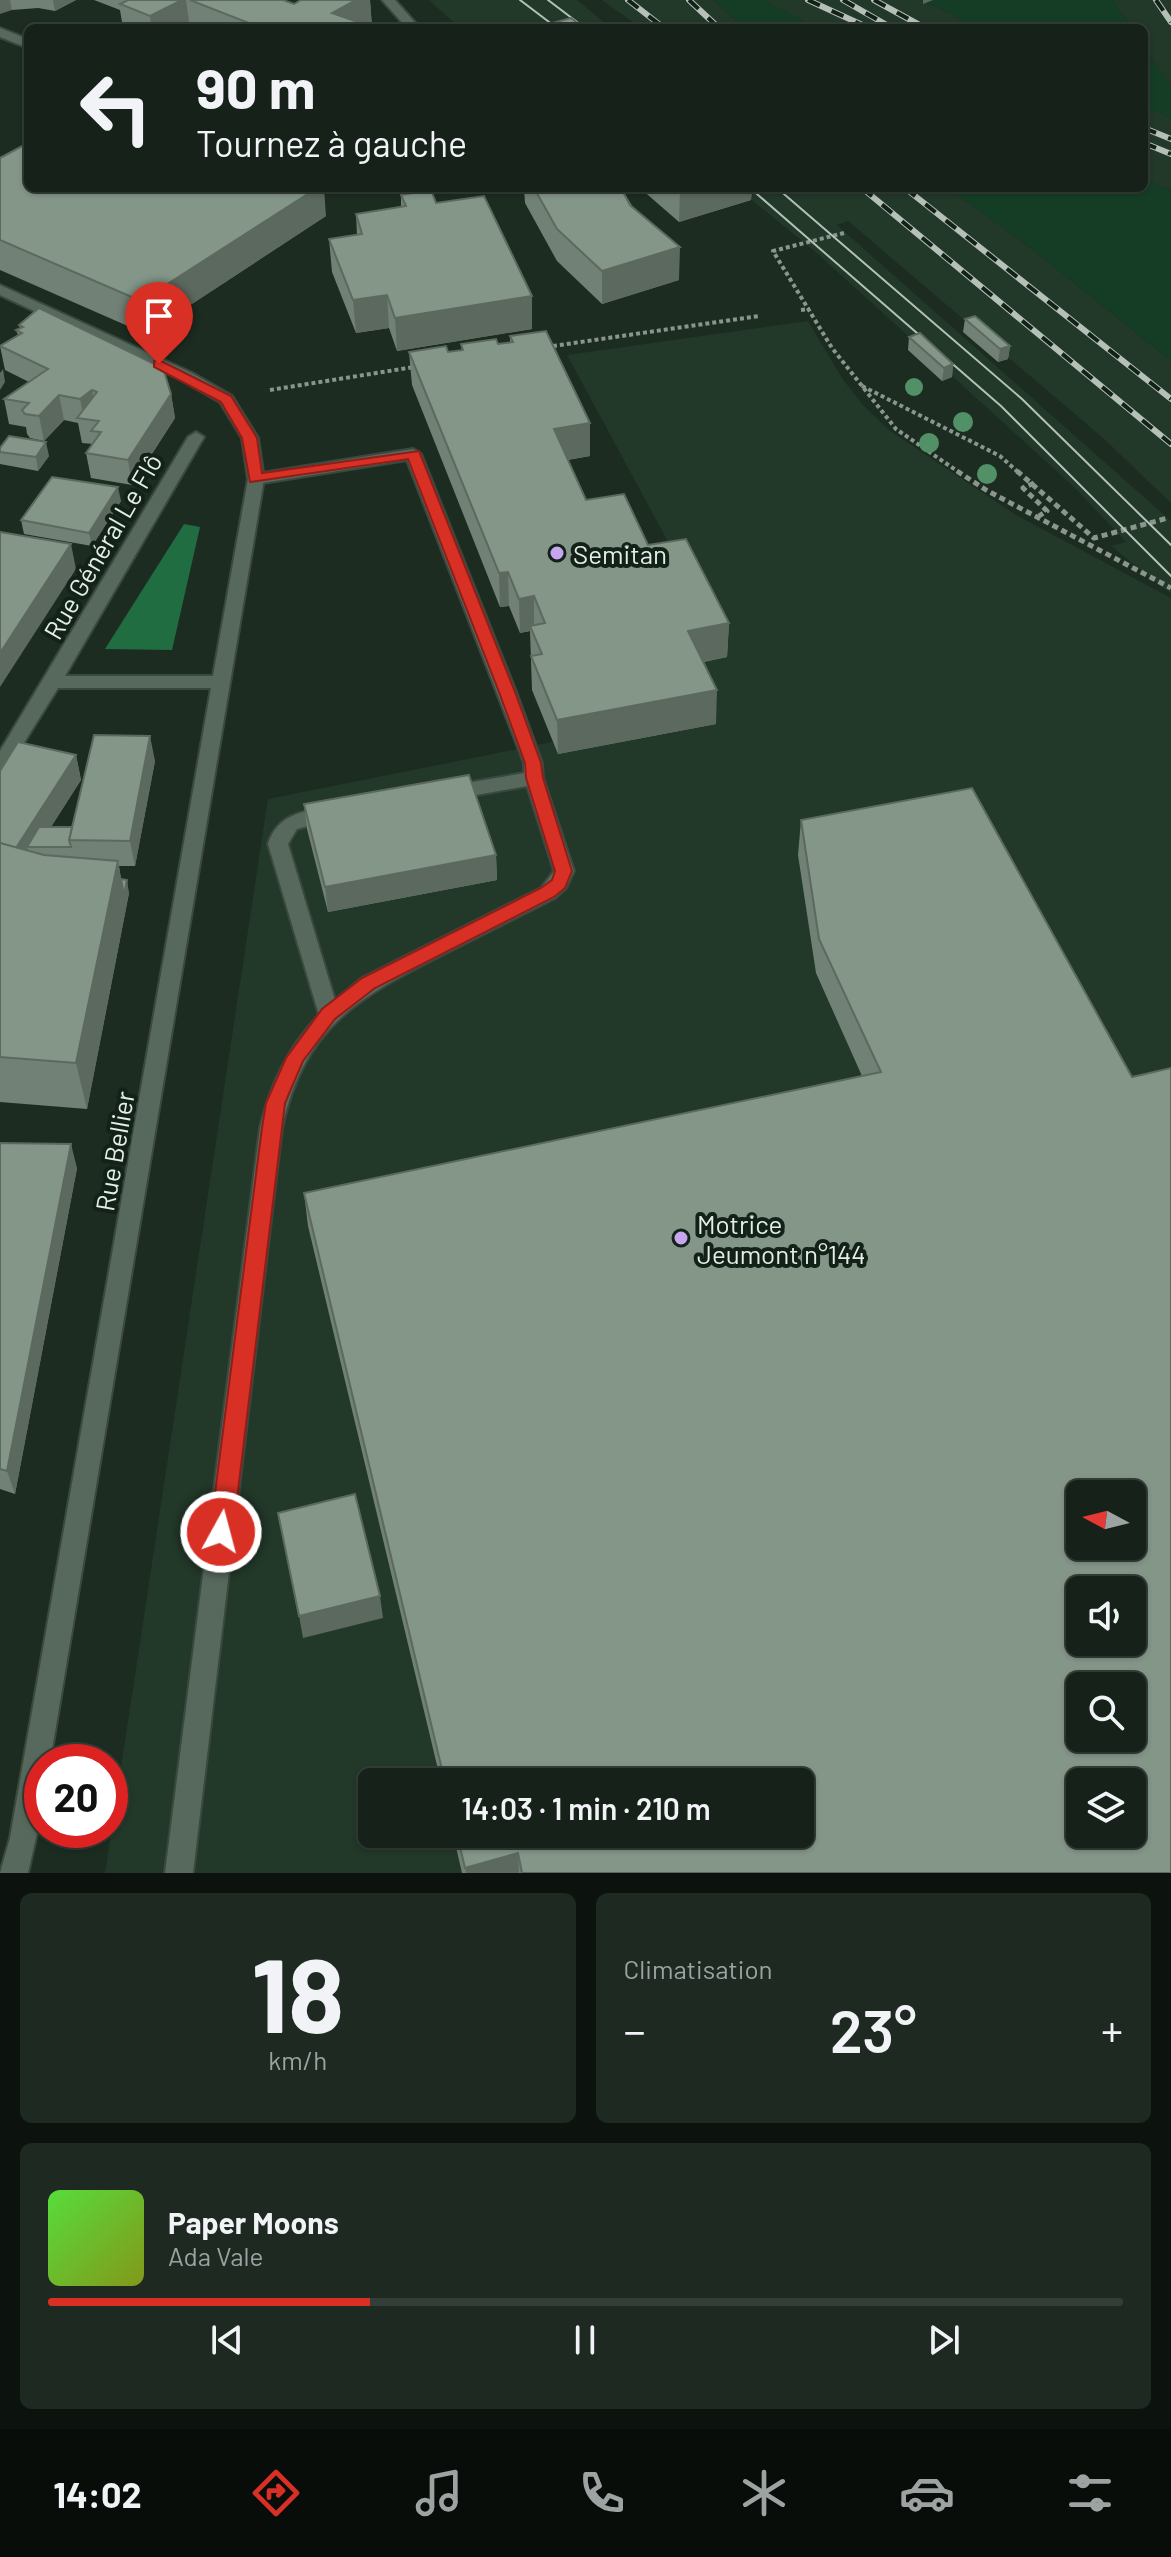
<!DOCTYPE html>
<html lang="fr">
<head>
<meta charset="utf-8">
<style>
  body { margin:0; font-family:Barlow,sans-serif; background:#1e2922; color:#f1f3f6; height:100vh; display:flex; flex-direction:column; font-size:30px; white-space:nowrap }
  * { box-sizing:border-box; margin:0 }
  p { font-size:26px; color:#9da3a2 }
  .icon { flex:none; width:44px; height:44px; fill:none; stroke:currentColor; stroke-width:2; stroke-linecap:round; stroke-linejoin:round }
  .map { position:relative; height:1873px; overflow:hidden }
  .sheet { display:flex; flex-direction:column; gap:20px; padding:20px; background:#0c120e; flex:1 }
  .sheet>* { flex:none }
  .banner { position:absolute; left:24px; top:24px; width:1124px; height:168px; border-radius:12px; box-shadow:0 2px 6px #0004,0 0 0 2px #343e38; background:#152119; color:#f1f3f6; overflow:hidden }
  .needle { width:52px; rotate:277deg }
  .controls { position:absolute; left:1066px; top:1480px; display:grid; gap:16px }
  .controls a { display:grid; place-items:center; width:80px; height:80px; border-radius:12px; background:#152119; box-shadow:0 2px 6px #0004,0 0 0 2px #343e38; font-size:40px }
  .speed { position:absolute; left:24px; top:1744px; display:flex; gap:16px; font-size:40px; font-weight:700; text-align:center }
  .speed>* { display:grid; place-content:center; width:104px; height:104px; border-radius:50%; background:#152119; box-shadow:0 2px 6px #0004,0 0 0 2px #343e38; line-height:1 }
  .speed .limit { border:12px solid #d22; background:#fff; color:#111 }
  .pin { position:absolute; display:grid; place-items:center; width:68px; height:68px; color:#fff; margin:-82px -34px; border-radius:50% 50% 50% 0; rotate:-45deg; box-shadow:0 0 8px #0007 }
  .pin .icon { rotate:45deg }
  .me { position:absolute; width:88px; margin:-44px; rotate:7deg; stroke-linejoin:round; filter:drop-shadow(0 0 6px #0008) }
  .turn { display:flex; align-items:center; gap:28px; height:168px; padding:0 40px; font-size:36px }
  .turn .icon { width:104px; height:104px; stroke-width:2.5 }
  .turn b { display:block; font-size:56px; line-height:68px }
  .big { font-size:60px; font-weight:600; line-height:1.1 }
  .sheet .widget { flex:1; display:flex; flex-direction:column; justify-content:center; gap:12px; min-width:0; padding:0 28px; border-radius:12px; background:#1e2922 }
  .sheet .dial { align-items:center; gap:0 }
  .dial b { font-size:104px; line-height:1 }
  .song { display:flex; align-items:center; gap:24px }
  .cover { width:96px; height:96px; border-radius:12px; background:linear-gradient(135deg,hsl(110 70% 55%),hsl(70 70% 35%)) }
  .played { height:8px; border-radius:4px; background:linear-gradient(90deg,#d93025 30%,#343e38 30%) }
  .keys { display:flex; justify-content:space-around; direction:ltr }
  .heat { display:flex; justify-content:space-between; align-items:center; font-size:44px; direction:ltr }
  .sheet .tiles { flex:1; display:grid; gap:20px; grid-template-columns:1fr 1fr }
  .widget:last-child { grid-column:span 2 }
  .trip { position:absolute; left:358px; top:1768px; width:456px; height:80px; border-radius:12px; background:#152119; box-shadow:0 2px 6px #0004,0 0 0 2px #343e38; font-weight:600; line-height:80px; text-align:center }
  .tabs { display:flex; height:128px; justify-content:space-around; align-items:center; background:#080d0a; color:#9da3a2 }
  .tabs .icon { width:56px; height:56px }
  .tabs .active { color:#d93025 }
  .tabs b { font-size:36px; color:#f1f3f6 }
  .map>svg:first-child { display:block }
  .built { fill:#223829; fill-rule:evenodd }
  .green { fill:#153d25 }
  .forest { fill:#206d42 }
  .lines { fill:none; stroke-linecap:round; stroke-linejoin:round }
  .service-casing { stroke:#3b483f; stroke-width:4 }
  .minor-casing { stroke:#3b483f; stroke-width:4 }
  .path-far1 { stroke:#89968d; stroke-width:4; stroke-dasharray:4 3; stroke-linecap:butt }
  .path { stroke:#89968d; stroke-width:5; stroke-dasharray:6 4; stroke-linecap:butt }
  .service { fill:#57695c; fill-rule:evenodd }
  .minor { fill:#57695c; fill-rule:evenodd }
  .tram { stroke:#b4c0b8; stroke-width:2 }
  .rail-casing { stroke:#b4c0b8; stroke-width:6 }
  .rail { stroke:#122218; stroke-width:4; stroke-dasharray:13; stroke-linecap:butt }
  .tree { fill:#529168 }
  .wall { fill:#718175 }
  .shaded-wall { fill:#5c695f }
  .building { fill:#839688; stroke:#5c695f; stroke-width:2; fill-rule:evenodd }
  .route { fill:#d93025; stroke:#8d1f18; stroke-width:2 }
  .poi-dot { fill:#c7a6ef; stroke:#122218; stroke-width:3 }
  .labels { text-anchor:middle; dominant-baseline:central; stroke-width:8; stroke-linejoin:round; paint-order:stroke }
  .street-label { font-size:26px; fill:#e4eee7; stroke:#122218 }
  .poi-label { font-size:26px; fill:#e4eee7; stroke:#122218; text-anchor:start }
</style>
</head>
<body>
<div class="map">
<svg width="1171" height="1873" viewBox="0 0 1171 1873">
  <rect width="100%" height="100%" fill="#1c2c21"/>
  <!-- built -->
  <g class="built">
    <polygon points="429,0 577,0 611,28 460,28"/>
    <polygon points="602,0 713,0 744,28 641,28"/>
    <polygon points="764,0 923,0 977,28 816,28"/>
    <polygon points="1113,0 1171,0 1171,87 1144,46 1144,28 1132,28"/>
    <polygon points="1144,106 1171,117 1171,190 1144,179"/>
    <polygon points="737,188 949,188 1045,259 1171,361 1171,503 1103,438 848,221 837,225 1171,521 1171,594 1111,546 1126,542 1075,488 818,254"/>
    <path d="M808,321L842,378L862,404L889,430L1016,515L1171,598V1873H105L268,799L553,742L558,754L715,724L685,573L567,355ZM1080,1494H1132V1546H1080ZM1080,1590H1132V1642H1080ZM1080,1686H1132V1738H1080ZM372,1782H800V1834H372ZM1080,1782H1132V1834H1080Z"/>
  </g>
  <!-- green -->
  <g class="green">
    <polygon points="713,0 764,0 816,28 744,28"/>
    <polygon points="923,0 1113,0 1132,28 977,28"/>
    <polygon points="1144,46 1171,87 1171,117 1144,106"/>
    <polygon points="1144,179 1171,190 1171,361 1045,259 949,188 1144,188"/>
  </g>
  <!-- forest -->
  <polygon class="forest" points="184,524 200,527 172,650 105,649"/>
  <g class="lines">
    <!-- service casing -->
    <g class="service-casing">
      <g id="service">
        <polygon points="382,0 395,0 420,28 407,28"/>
        <polygon points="0,28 28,39 28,48 0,37"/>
        <path d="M413,449L421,454L516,692L542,763L543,778L574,871L566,888L555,898C517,917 478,937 440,956C355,999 304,1029 282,1128L193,1873H165L260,1128C270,1085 288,1047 319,1015L268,844C277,814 304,811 331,806L341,813L338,818L297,829L288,844L335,1000L362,978L541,888L554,871L527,786L449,800L440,793L449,786L524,773V763L407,460L256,484L248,479L256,474Z"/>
      </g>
    </g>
    <!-- minor casing -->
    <g class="minor-casing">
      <polygon id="minor" points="0,285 192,373 232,396 258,438 264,479 50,1762 42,1762 42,1811 28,1873 0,1873 10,1838 211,688 58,688 7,770 0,772 0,751 188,437 196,432 204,437 65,676 213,676 248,479 242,438 220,402 180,379 0,295"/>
    </g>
    <!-- path-far1 -->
    <g class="path-far1">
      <polyline points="844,233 773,251 832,348 896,429 960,473"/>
      <polyline points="801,310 810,309"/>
      <polyline points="546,347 759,316"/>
      <polyline points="862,386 1000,456 1019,473"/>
      <polyline points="270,390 414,367"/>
    </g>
    <!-- path -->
    <g class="path">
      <polyline points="957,471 986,490 1171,588"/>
      <polyline points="1017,471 1094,538 1168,518"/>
      <polyline points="1034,483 1023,488 1047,511 1039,516"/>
    </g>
    <!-- service -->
    <use href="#service" class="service"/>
    <!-- minor -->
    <use href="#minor" class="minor"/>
    <!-- tram -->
    <g class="tram">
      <polyline points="520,0 557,28"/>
      <polyline points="548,0 585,28"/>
      <polyline points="750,188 1001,406 1171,576"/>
      <polyline points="777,188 1022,399 1171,545"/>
    </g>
    <!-- rail casing -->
    <g class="rail-casing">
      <g id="rail">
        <polyline points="628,0 664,28"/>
        <polyline points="689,0 719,28"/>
        <polyline points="808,0 869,28"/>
        <polyline points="843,0 892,28"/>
        <polyline points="874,0 925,28"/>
        <polyline points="1156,0 1171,22"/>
        <polyline points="1144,128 1171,139"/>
        <polyline points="1144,143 1171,154"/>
        <polyline points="862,188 1171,444"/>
        <polyline points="905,188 1171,399"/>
      </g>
    </g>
    <!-- rail -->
    <use href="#rail" class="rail"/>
  </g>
  <!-- trees -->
  <g class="tree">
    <circle cx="914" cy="387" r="9"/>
    <circle cx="963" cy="422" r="10"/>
    <circle cx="929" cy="443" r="10"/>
    <circle cx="987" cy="474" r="10"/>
  </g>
  <!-- wall -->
  <g class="wall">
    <polygon points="0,0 76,0 55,11 38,8 12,10"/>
    <polygon points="94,0 283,0 294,4 301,0 370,0 372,27 375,28 123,28 120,10"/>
    <polygon points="28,63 28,79 26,78 23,66"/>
    <polygon points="0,158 326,216 146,334 0,270"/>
    <polygon points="524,188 621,188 679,280 602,304 557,261 525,203"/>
    <polygon points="640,188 752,188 751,200 679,222"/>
    <polygon points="401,195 436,203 532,329 397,351 389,328 356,333 332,272 329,239 357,235 356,214 401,207"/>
    <polygon points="965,319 1010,346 1008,359 998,362 963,332"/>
    <polygon points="19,325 171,394 175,418 132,485 91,478 86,453 93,444 82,443 78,423 64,420 44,441 30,438 27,434 26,427 9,424 4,399 29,382 5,370 0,346 18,335 16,330 20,328"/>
    <polygon points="510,336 590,423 590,456 568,460 586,500 648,545 729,623 727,657 704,662 716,724 558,754 532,690 530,631 520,633 509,606 500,607 412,385 409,352 448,352 462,350 461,344 498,344 510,342"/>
    <polygon points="909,337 953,364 952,377 942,381 908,350"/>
    <polygon points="0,448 49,456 38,471 0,464"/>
    <polygon points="121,501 92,546 24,534 21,520"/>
    <polygon points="76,755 81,780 51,827 72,827 155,761 135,866 119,866 121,879 129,893 87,1109 0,1102 0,771"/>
    <polygon points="304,804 496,855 497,880 328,912 307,829"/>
    <polygon points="801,820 1132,1077 1171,1873 462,1873 453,1834 800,1834 800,1782 441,1782 308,1226 304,1193 862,1076 816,973 798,855"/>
    <polygon points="0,1143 77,1168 15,1494 0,1489"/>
  </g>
  <!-- shaded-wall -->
  <g class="shaded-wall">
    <polygon points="0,0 10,0 12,10 0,14"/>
    <polygon points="53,0 76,0 55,11"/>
    <polygon points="182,0 186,0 190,28 151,28 150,16"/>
    <polygon points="356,0 370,0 372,28 332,13"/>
    <polygon points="923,0 933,0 923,4"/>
    <polygon points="317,188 324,188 326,216 146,334 141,301"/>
    <polygon points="685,188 752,188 751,200 679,222 680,190"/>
    <polygon points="680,247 679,280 602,304 602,271"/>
    <polygon points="387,295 389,328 356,333 353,300"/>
    <polygon points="532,296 532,329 397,351 395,318"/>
    <polygon points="1010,346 1008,359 998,362 1000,349"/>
    <polygon points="953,364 952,377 942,381 944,368"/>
    <polygon points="3,369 5,382 0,390 0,373"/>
    <polygon points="92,390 96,414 84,419 80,399"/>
    <polygon points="171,394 175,418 132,485 128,460"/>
    <polygon points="59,395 64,420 44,441 39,416"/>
    <polygon points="590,423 590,456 554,462 554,429"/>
    <polygon points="46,442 49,456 38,471 36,457"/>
    <polygon points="118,487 121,501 92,546 89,533"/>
    <polygon points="71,544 76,569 0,687 0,653"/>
    <polygon points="508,572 509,606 500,607 499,573"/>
    <polygon points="534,596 534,630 530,626 530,631 520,633 519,599"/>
    <polygon points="729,623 727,657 687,665 688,631"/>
    <polygon points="717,690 716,724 558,754 557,720"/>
    <polygon points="150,736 155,761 135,866 130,841"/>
    <polygon points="76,755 81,780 38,847 27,847 30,860 5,865"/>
    <polygon points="496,855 497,880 328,912 325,887"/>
    <polygon points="118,861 124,895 127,880 129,893 87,1109 76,1063"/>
    <polygon points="71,1144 77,1168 15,1494 7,1471"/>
    <polygon points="380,1596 383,1618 303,1638 299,1616"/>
    <polygon points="518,1853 519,1873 466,1873 465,1868"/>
  </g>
  <!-- building -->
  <g class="building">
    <polygon points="128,0 182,0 150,16 120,4"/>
    <polygon points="190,0 283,0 294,4 301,0 356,0 332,13 375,28 249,28 254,25"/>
    <polygon points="571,18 584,28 534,28"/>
    <polygon points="28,143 28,188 317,188 141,301 0,240 0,158"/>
    <polygon points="534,188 621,188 630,205 680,247 602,271 557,229"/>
    <polygon points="431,190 436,203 484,196 532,296 395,318 387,295 353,300 329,239 362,234 356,214 406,206 401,195"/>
    <polygon points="39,308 163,368 171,394 128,460 86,453 101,432 91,431 99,421 77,418 97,392 92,390 80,399 59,395 39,416 25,414 22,410 29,403 4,399 48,369 0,346 22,333 16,330 23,327 19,325"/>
    <polygon points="975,316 1010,346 1000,349 965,319"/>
    <polygon points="546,331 590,423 554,429 586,500 624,494 648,545 686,539 729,623 688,631 717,690 557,720 531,656 542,654 530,626 545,623 534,596 519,599 508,572 499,573 409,352 446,346 448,352 463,350 461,344 496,339 498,344 513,342 510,336"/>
    <polygon points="920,333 953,364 944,368 909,337"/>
    <polygon points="9,436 46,442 36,457 0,452 0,448"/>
    <polygon points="52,477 118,487 89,533 21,520"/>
    <polygon points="0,532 71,544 0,653"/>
    <polygon points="94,735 150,736 130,841 69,840"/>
    <polygon points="18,742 76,755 16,848 0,843 0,771"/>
    <polygon points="469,775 496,855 325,887 304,804"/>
    <path d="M972,788L1132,1077L1171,1068V1873H522L518,1853L465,1868L457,1834H800V1782H445L304,1193L881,1072L819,939L801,820ZM1080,1494H1132V1546H1080ZM1080,1590H1132V1642H1080ZM1080,1686H1132V1738H1080ZM1080,1782H1132V1834H1080Z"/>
    <polygon points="39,827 72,827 69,840 71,847 27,847"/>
    <polygon points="0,843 44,855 118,861 76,1063 0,1057"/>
    <polygon points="121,879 127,880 124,895"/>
    <polygon points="0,1143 71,1144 7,1471 0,1469"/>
    <polygon points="355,1494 380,1596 299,1616 278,1513"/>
  </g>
  <!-- route -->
  <polygon class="route" points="159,360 231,396 257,438 262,473 419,451 515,692 541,763 543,778 572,871 565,888 554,897 375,988 335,1019 303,1061 285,1103 233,1532 229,1539 221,1542 213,1539 210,1532 262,1128 266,1103 286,1058 322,1009 362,978 541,888 552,880 555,871 526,778 525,763 499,692 408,459 250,482 242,438 221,402 154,367 154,361"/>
  <!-- markers -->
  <g class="poi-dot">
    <circle cx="557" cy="553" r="8"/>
    <circle cx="681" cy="1238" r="8"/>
  </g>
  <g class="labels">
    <!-- street labels -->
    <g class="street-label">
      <text transform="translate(102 546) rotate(-60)">Rue Général Le Flô</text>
      <text transform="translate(114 1151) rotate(-80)">Rue Bellier</text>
    </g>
    <!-- poi labels -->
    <g class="poi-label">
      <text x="573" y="553">Semitan</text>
      <text x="697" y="1223">Motrice<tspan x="697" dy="30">Jeumont n°144</tspan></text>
    </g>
  </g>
</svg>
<div class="controls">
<a><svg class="needle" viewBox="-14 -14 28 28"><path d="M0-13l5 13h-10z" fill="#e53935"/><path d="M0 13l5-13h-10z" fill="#9da3a2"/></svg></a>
<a><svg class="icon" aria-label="sound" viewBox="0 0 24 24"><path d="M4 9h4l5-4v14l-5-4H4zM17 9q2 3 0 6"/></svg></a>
<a><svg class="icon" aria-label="search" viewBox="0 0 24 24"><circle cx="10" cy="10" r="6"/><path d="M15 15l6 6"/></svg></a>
<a><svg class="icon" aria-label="layers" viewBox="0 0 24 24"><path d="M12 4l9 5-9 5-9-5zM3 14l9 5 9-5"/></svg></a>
</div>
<div class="speed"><div class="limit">20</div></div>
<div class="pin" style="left:159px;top:364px;background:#d93025"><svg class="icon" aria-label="arrive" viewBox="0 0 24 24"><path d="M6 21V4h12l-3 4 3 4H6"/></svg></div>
<svg class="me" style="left:221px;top:1532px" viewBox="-20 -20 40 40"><circle r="17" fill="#d93025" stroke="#fff" stroke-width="3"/><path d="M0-11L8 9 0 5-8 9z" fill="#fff"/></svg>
<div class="trip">14:03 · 1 min · 210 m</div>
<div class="banner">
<div class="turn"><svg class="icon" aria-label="left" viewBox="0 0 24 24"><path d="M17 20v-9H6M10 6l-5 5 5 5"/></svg><div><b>90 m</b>Tournez à gauche</div></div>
</div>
</div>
<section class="sheet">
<div class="tiles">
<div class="widget dial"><b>18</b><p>km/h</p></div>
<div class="widget"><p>Climatisation</p>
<div class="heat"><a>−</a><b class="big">23°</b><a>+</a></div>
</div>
<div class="widget">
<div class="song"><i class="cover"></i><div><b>Paper Moons</b><p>Ada Vale</p></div></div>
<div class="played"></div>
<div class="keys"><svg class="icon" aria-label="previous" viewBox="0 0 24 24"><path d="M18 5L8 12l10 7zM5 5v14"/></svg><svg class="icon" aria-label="pause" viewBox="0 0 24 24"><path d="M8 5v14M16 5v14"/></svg><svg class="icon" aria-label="next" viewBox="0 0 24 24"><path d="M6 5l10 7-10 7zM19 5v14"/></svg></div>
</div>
</div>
</section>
<nav class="tabs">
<b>14:02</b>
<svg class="icon active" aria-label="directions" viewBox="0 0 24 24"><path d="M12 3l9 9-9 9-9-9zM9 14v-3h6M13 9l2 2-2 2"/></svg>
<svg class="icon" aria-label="music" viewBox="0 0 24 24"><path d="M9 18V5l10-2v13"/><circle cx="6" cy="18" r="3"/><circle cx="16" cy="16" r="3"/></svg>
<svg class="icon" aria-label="phone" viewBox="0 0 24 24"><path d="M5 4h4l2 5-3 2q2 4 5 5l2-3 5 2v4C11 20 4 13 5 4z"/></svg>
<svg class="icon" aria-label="climate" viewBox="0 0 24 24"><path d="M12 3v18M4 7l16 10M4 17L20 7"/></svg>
<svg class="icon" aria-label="car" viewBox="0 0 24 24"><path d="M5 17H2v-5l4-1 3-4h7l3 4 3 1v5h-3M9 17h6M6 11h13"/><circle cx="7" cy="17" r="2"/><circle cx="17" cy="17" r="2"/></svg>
<svg class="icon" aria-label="filters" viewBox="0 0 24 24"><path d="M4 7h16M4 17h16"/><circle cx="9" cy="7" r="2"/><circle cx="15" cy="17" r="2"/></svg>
</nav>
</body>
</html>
